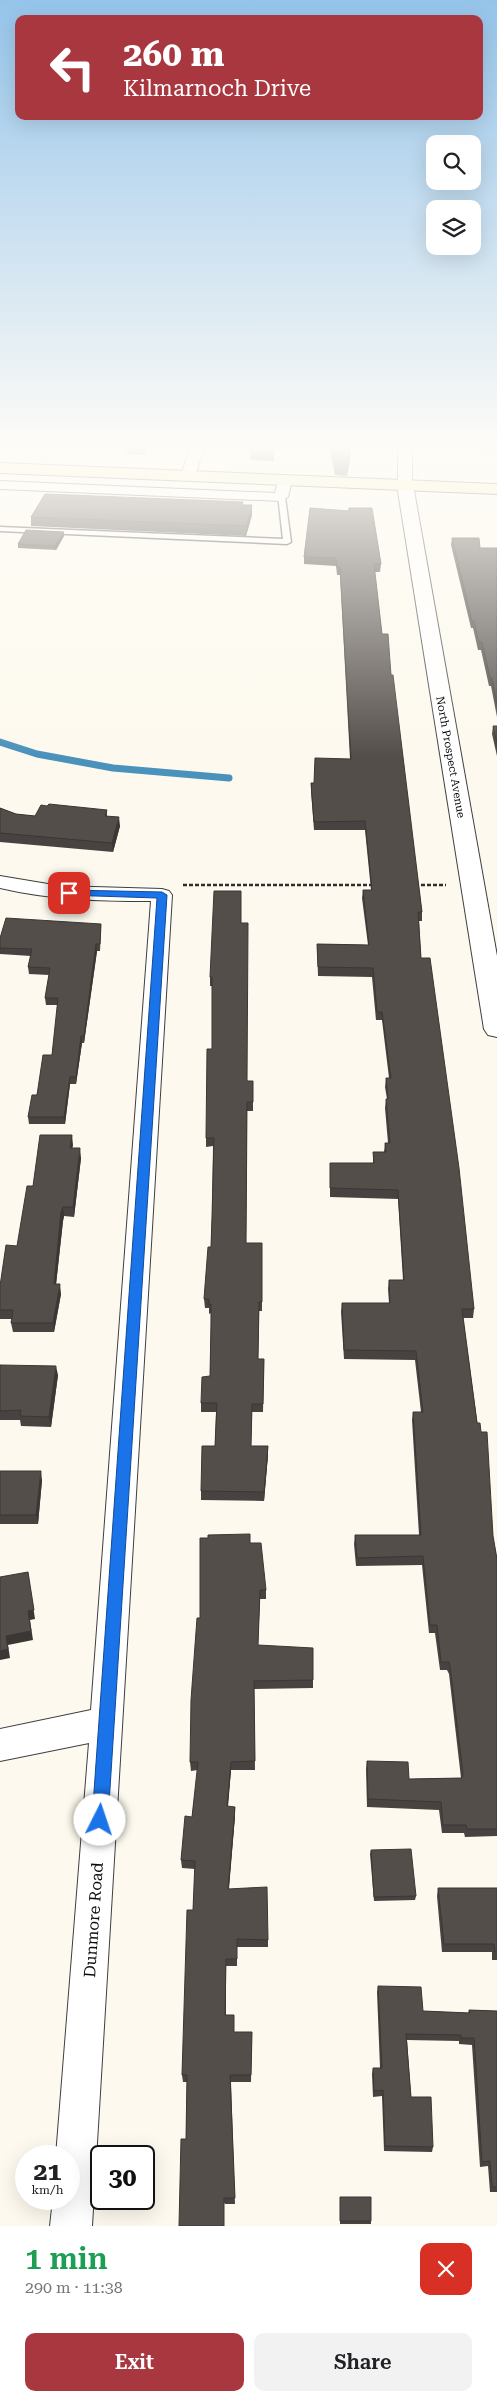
<!DOCTYPE html>
<html lang="en">
<head>
<meta charset="utf-8">
<style>
  body { margin:0; font-family:"Roboto Serif",serif; background:#f2f2f2; color:#202124; height:100vh; display:flex; flex-direction:column; font-size:19px; white-space:nowrap }
  * { box-sizing:border-box; margin:0 }
  p { font-size:16px; color:#757577 }
  .icon { flex:none; width:28px; height:28px; fill:none; stroke:currentColor; stroke-width:2; stroke-linecap:round; stroke-linejoin:round }
  .map { position:relative; height:2226px; overflow:hidden }
  .drawer { display:flex; flex-direction:column; background:#fff; flex:1 }
  .drawer>* { flex:none }
  .hud { position:absolute; left:15px; top:15px; width:468px; height:105px; border-radius:10px; box-shadow:0 5px 20px #0002; background:#a93740; color:#fff; overflow:hidden }
  .controls { position:absolute; left:426px; top:135px; display:grid; gap:10px }
  .controls a { display:grid; place-items:center; width:55px; height:55px; border-radius:10px; background:#fff; box-shadow:0 5px 20px #0002; font-size:25px }
  .speed { position:absolute; left:15px; top:2145px; display:flex; gap:10px; font-size:25px; font-weight:700; text-align:center }
  .speed>* { display:grid; place-content:center; width:65px; height:65px; border-radius:50%; background:#fff; box-shadow:0 5px 20px #0002; line-height:1 }
  .speed small { font-size:12px; font-weight:400 }
  .speed .limit { border:2px solid #111; border-radius:8px; background:#fff; color:#111 }
  .pin { position:absolute; display:grid; place-items:center; width:42px; height:42px; color:#fff; margin:-21px; border-radius:10px; box-shadow:0 2px 8px #0006 }
  .me { position:absolute; width:55px; margin:-28px; rotate:4deg; stroke-linejoin:round; filter:drop-shadow(0 0 4px #0008) }
  .turn { display:flex; align-items:center; gap:18px; height:105px; padding:0 25px; font-size:22px }
  .turn .icon { width:65px; height:65px; stroke-width:2.5 }
  .turn b { display:block; font-size:35px; line-height:42px }
  .round { display:grid; place-items:center; flex:none; width:52px; height:52px; border-radius:10px; background:#f2f2f2 }
  .headline { display:flex; align-items:center; justify-content:space-between; height:85px; padding:0 25px }
  h1 { font-size:30px; font-weight:600; line-height:38px; color:#1e9e55 }
  .cta { display:flex; gap:10px; margin-top:auto; padding:10px 25px }
  .cta a { flex:1; height:58px; border-radius:10px; background:#a93740; color:#fff; font-size:20px; font-weight:600; line-height:58px; text-align:center }
  .cta a+a { background:#f2f2f2; color:#202124 }
  .map>svg:first-child { display:block }
  .lines { fill:none; stroke-linecap:round; stroke-linejoin:round }
  .stream { stroke:#4a91bb; stroke-width:7 }
  .service-casing { stroke:#3f3f3f; stroke-width:3 }
  .minor-casing { stroke:#3f3f3f; stroke-width:2 }
  .tertiary-casing { stroke:#3f3f3f; stroke-width:2 }
  .secondary-casing { stroke:#2e2e2e; stroke-width:2 }
  .path { stroke:#2e2e2e; stroke-width:2.5; stroke-dasharray:4 2; stroke-linecap:butt }
  .service { fill:#fff; fill-rule:evenodd }
  .minor { fill:#fff; fill-rule:evenodd }
  .tertiary { fill:#fff; fill-rule:evenodd }
  .secondary { fill:#f4ebb2; fill-rule:evenodd }
  .wall { fill:#484340 }
  .shaded-wall { fill:#3b3734 }
  .building { fill:#544e4a; stroke:#3b3734 }
  .route { fill:#1a73e8; stroke:#114b97 }
  .labels { text-anchor:middle; stroke-width:5; stroke-linejoin:round; paint-order:stroke }
  .far-street-label { font-size:11px; fill:#0c0c0c; stroke:#fff }
  .near-street-label { font-size:16px; fill:#0c0c0c; stroke:#fff }
</style>
</head>
<body>
<div class="map">
<svg width="497" height="2226" viewBox="0 0 497 2226">
  <rect width="100%" height="100%" fill="#fdf9ee"/>
  <g class="lines">
    <!-- stream -->
    <path class="stream" d="M0 742 37 754 113 768 229 778"/>
    <defs>
      <path id="service" d="M469 445H497V448L472 447Z
        M278 495 285 497 291 542 287 544 0 531V527L283 539Z"/>
      <path id="minor" d="M191 445H205L195 476 188 480 181 476Z
        M398 445H412V485L405 489 398 485Z
        M285 476 292 480 288 497 281 501 0 489V481L275 493 278 480Z
        M0 876 60 886 162 889 169 891 172 895 92 2226H50L53 2199H69V2156H56L89 1743 0 1761V1729L91 1710 151 901C100 901 50 900 0 888Z"/>
      <path id="tertiary" d="M405 480 411 482 413 485 497 956V1037L488 1035 484 1029 397 485 399 482Z"/>
      <path id="secondary" d="M0 463 497 484V494L0 473Z"/>
    </defs>
    <!-- service casing -->
    <use href="#service" class="service-casing"/>
    <!-- minor casing -->
    <use href="#minor" class="minor-casing"/>
    <!-- tertiary casing -->
    <use href="#tertiary" class="tertiary-casing"/>
    <!-- secondary casing -->
    <use href="#secondary" class="secondary-casing"/>
    <!-- path -->
    <path class="path" d="M183 885H374
      M415 885H446"/>
    <!-- service -->
    <use href="#service" class="service"/>
    <!-- minor -->
    <use href="#minor" class="minor"/>
    <!-- tertiary -->
    <use href="#tertiary" class="tertiary"/>
    <!-- secondary -->
    <use href="#secondary" class="secondary"/>
  </g>
  <!-- wall -->
  <path class="wall" d="M127 445H149L145 455 127 454Z
    M247 445H273L274 453V461L251 460Z
    M329 445H352L347 476 335 475Z
    M243 502V505L252 515 246 536 31 526V517Z
    M349 508 381 564 380 572H374L382 634 391 675 422 912V921H419L421 958 474 1309 473 1318H463L493 1536 497 1559V1836L465 1837 464 1833H442L439 1810 367 1807 366 1769 367 1761 409 1779 461 1778 449 1674 447 1670H440L435 1633H429L422 1565 356 1566 354 1544 355 1535H419L412 1420 413 1412H421L415 1360 344 1359 341 1312 342 1303H389L388 1289 389 1280H403L398 1199 330 1197V1163H373V1152H384L385 1143H388L385 1108 386 1099H387L385 1087 386 1078H389L382 1020H376L372 977 318 976 317 944 368 945 362 898 363 890H371L365 830H314L311 791V783H314L350 759 340 575H337L336 566 304 564V557L348 511Z
    M64 536 56 550 18 548V544Z
    M452 538 480 548H497V717L491 686H489L481 650H478L473 628H471L451 545Z
    M493 726H497V756L492 734Z
    M0 808 16 814 35 816 107 810V816L120 826 113 852 0 842Z
    M241 923 247 1081H253V1111H247L246 1243H262V1311H259L258 1359H264L263 1412H252L251 1446H268V1455L264 1501 201 1500V1491L215 1446 216 1412H201V1403L210 1376 211 1313 209 1314V1308H205L204 1299 211 1247 212 1217 213 1146 206 1147V1138L212 1049V986H210V977Z
    M101 924V930L100 951H97L84 1043H82L76 1084H70L65 1124H29L28 1117 52 1055 58 1005H46L45 998 49 975 29 974 28 967 31 956 0 954V938Z
    M72 1135V1148L81 1158 74 1217 64 1216 63 1221 56 1284 61 1294 54 1332H13L11 1323 12 1319H0V1286L17 1246 33 1186Z
    M0 1365 58 1375 51 1427 21 1426 20 1420H0Z
    M0 1471 42 1480 38 1524H0Z
    M250 1543 266 1590V1599H260L258 1645 313 1680V1688L254 1689 255 1770H231L228 1807H235V1816L229 1889 268 1940V1947H237V1966H226V2015L234 2032H252L251 2082H231L235 2204H225L186 2139 187 2082H183L182 2075 193 1910 195 1869 182 1868 181 1860 192 1817 198 1770 191 1771 190 1762 200 1618Z
    M371 1850 416 1896 415 1900 374 1901 370 1854Z
    M438 1888H497V1960H492V1952H442L437 1896Z
    M378 1986 423 2011 468 2013 469 2010 497 2011V2192H490L488 2166 480 2167 472 2045 459 2044V2041L407 2040 411 2097 433 2147 432 2152 384 2151 382 2096 373 2097 372 2074 373 2068H380L377 1992Z
    M340 2197 371 2221V2224H340Z"/>
  <!-- shaded-wall -->
  <path class="shaded-wall" d="M145 445H149L145 455 144 447Z
    M351 445H352L347 476V468Z
    M252 505V515L246 536V526Z
    M64 532V536L56 550 55 546Z
    M119 817 120 826 113 852 112 843Z
    M96 944 97 951 84 1043V1036Z
    M81 1036 82 1043 76 1084V1077Z
    M70 1077V1084L65 1124 64 1117Z
    M72 1135 73 1145 71 1158 70 1148Z
    M80 1148 81 1158 74 1217 73 1207Z
    M63 1207 64 1216 63 1221 55 1294 54 1284 61 1212Z
    M60 1284 61 1294 54 1332 53 1323Z
    M56 1366 58 1375 51 1427 49 1417Z
    M268 1446V1455L264 1501V1492Z
    M41 1471 42 1480 38 1524 36 1515Z
    M28 1572 35 1619 30 1620 33 1640 8 1645 10 1658 0 1660V1651L6 1636 28 1611Z
    M231 1762V1770L227 1815V1806Z
    M235 1807V1816L228 1897V1889Z"/>
  <!-- building -->
  <path class="building" d="M127 445H145L144 447H127Z
    M249 445H273L274 453 251 452Z
    M331 445H351L347 468H336Z
    M45 494 243 502 242 505H252L246 526 31 517Z
    M310 508 349 511V508H372L381 564H374L382 634H388L391 675H393L422 912H418L421 958H430L459 1168 474 1309H462L477 1423H480L481 1432H487L493 1536 497 1559V1829H467L466 1825H443L441 1802 368 1799 367 1761 408 1762 409 1779 462 1778 463 1774 450 1666 449 1662H441L437 1625H430L423 1556 357 1558 355 1535H421L413 1412H423L416 1351 344 1350 342 1303H390L389 1280H404L398 1190 330 1188V1163H374L373 1152H386L385 1143H390L386 1099H388L386 1078H391L382 1012H377L373 968 318 967 317 944 369 945 363 890H372L365 821 314 822 311 783H314L315 758 351 759 340 567H337L336 558 304 557Z
    M26 530 64 532 55 546 18 544Z
    M452 538H479L480 548H497V704L492 678H490L482 642H479L474 621H472Z
    M493 726H497V743Z
    M49 804 107 810 105 816 119 817 112 843 0 833V808L16 814 35 816 41 805 47 806Z
    M214 891H241V923H248L247 1081H253V1102H247L246 1243H262V1302H259L258 1359H264L263 1404H252L251 1446H268L264 1492 201 1491 202 1446H215L217 1403H201L202 1377 210 1376 211 1326V1304L209 1305V1299H204L208 1247H211L212 1217 214 1138H206L207 1049H212V977H210Z
    M6 918 101 924 100 944H96L84 1036H81L76 1077H70L64 1117H28L32 1095H37L43 1055H52L58 998H45L50 968 28 967 32 949 0 948V938Z
    M40 1135H72L70 1148H80L73 1207H63L61 1212 54 1284H60L53 1323H11L13 1310H0V1286L6 1245 17 1246 27 1186H33Z
    M0 1365 56 1366 49 1417 20 1416 21 1410 0 1411Z
    M0 1471H41L36 1515H0Z
    M250 1534V1543H261L266 1590H260L258 1645 313 1648V1680L254 1681 255 1761 231 1762 227 1806 235 1807 228 1889 267 1887 268 1940 237 1939V1959H226L225 2015H234V2032H252L251 2075H230L235 2198H224V2226H179L181 2139H186L187 2075H182L187 1910H193L195 1861 181 1860 185 1816 192 1817 198 1762H190L191 1700 197 1618H200V1538H208V1535Z
    M28 1572 34 1610 28 1611 31 1631 6 1636 8 1649 0 1651V1577Z
    M411 1849 416 1896 374 1897 371 1850Z
    M438 1888H497V1952H495L494 1944H444Z
    M378 1986 421 1987 423 2011 470 2013 469 2010 497 2011V2187H492L490 2161 482 2162 474 2038H461V2035L406 2034 411 2097H431L433 2147 385 2146 383 2090 374 2091 373 2068H382Z
    M340 2197H371V2221H340Z"/>
  <!-- sky -->
  <linearGradient id="sky" x2="0" y2="1"><stop stop-color="#95c4ea"/><stop offset="0.59" stop-color="#fefcf7"/><stop offset="1" stop-color="#fefcf7" stop-opacity="0"/></linearGradient>
  <rect width="497" height="757" fill="url(#sky)"/>
  <!-- route -->
  <path class="route" d="M69 890 162 892 167 895 108 1820 106 1826 100 1828 94 1826 92 1820 157 898 65 895V891Z"/>
  <g class="labels">
    <!-- far-street labels -->
    <g class="far-street-label">
      <text transform="translate(451 757) rotate(80)" y="4">North Prospect Avenue</text>
    </g>
    <!-- near-street labels -->
    <g class="near-street-label">
      <text transform="translate(93 1920) rotate(-86)" y="6">Dunmore Road</text>
    </g>
  </g>
</svg>
<div class="controls">
<a><svg class="icon" aria-label="search" viewBox="0 0 24 24"><circle cx="10" cy="10" r="6"/><path d="M15 15l6 6"/></svg></a>
<a><svg class="icon" aria-label="layers" viewBox="0 0 24 24"><path d="M12 4l9 5-9 5-9-5zM3 14l9 5 9-5"/></svg></a>
</div>
<div class="speed"><div>21<small>km/h</small></div><div class="limit">30</div></div>
<div class="pin" style="left:69px;top:893px;background:#d93025"><svg class="icon" aria-label="arrive" viewBox="0 0 24 24"><path d="M6 21V4h12l-3 4 3 4H6"/></svg></div>
<svg class="me" style="left:100px;top:1820px" viewBox="-20 -20 40 40"><circle r="19" fill="#fff"/><path d="M0-13L10 11 0 6-10 11z" fill="#1a73e8"/></svg>
<div class="hud">
<div class="turn"><svg class="icon" aria-label="left" viewBox="0 0 24 24"><path d="M17 20v-9H6M10 6l-5 5 5 5"/></svg><div><b>260 m</b>Kilmarnoch Drive</div></div>
</div>
</div>
<section class="drawer">
<div class="headline"><div><h1>1 min</h1><p>290 m · 11:38</p></div><a class="round" style="background:#d93025;color:#fff"><svg class="icon" aria-label="close" viewBox="0 0 24 24"><path d="M6 6l12 12M18 6L6 18"/></svg></a></div>
<div class="cta"><a>Exit</a><a>Share</a></div>
</section>
</body>
</html>
